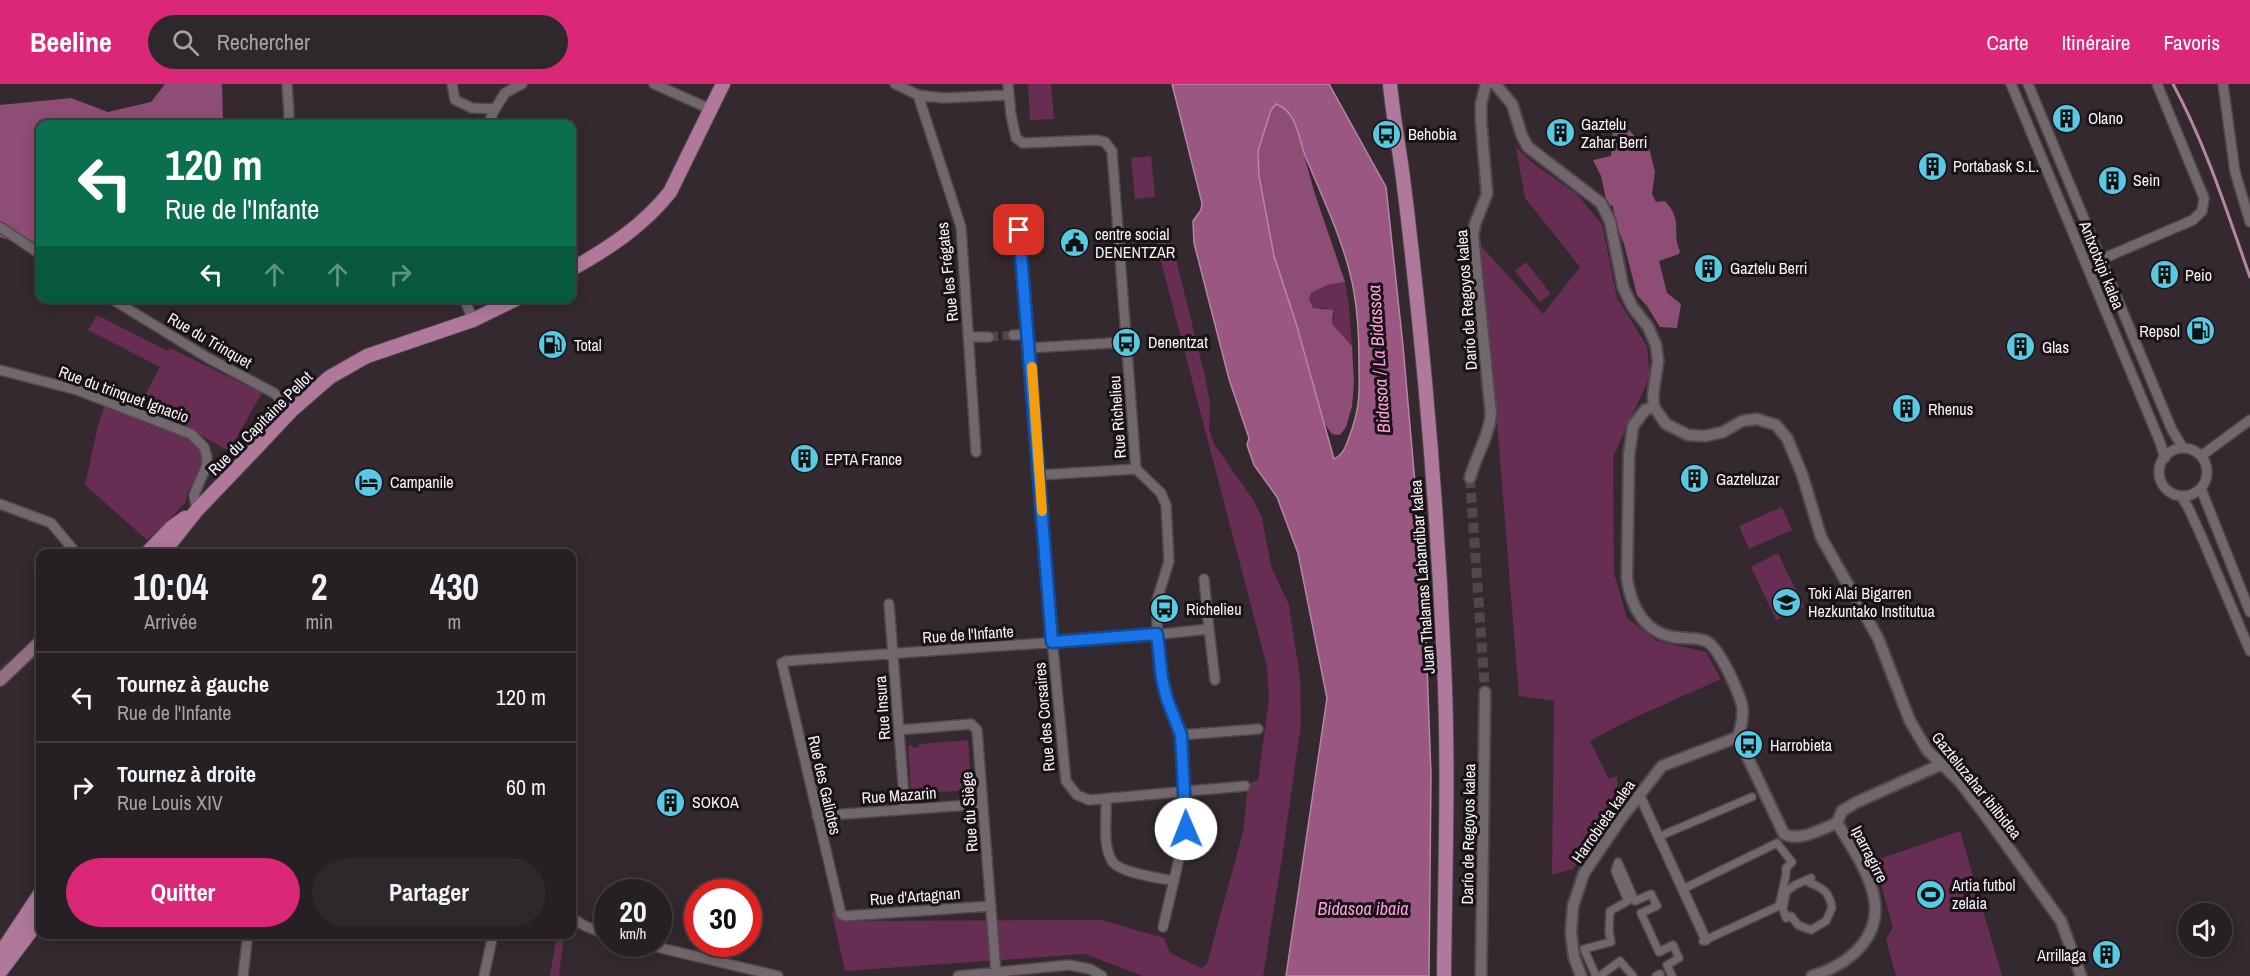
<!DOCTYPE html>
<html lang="fr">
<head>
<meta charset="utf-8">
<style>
  body { margin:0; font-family:"Archivo Narrow",sans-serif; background:#2e272b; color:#f1f3f6; height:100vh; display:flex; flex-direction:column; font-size:22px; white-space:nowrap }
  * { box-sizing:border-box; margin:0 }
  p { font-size:20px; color:#a4a2a6 }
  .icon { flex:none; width:33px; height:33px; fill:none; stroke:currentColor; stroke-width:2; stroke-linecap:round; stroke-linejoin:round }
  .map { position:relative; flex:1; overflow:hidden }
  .side { position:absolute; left:36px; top:465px; width:540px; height:390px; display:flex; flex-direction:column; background:#261f23; border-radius:12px; box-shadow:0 3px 15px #0003,0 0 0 2px #423d41 }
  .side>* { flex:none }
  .banner { position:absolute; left:36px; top:36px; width:540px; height:183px; border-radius:12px; box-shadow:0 3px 15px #0003,0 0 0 2px #423d41; background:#0b6e4f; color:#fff; overflow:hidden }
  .buttons { position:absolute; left:2178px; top:819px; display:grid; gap:12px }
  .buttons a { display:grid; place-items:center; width:54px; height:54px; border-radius:50%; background:#261f23; box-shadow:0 3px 15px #0003,0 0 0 2px #423d41; font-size:30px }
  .speed { position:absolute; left:594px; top:795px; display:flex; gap:12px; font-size:30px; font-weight:700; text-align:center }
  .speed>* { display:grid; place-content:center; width:78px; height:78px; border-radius:50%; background:#261f23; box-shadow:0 3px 15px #0003,0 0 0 2px #423d41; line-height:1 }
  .speed small { font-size:15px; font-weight:400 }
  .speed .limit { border:9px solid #d22; background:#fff; color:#111 }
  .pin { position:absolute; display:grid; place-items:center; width:51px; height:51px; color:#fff; margin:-26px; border-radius:12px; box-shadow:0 3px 9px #0006 }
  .me { position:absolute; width:66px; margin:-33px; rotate:359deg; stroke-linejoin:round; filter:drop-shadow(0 0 4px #0008) }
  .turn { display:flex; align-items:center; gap:21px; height:126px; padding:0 30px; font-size:27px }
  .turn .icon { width:78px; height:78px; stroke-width:2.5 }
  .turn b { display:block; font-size:42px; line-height:51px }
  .lanes { display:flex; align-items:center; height:57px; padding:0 30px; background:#0003; justify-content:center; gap:30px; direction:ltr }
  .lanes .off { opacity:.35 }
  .eta { display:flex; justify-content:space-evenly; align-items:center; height:102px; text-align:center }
  .eta b { font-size:36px; font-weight:700; line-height:42px }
  .button { display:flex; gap:12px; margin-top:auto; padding:12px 30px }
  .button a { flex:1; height:69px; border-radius:36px; background:#db2777; color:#fff; font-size:24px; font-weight:700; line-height:69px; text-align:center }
  .button a+a { background:#2e272b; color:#f1f3f6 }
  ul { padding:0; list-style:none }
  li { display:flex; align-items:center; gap:18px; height:90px; padding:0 30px; border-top:2px solid #423d41 }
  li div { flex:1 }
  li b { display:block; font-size:22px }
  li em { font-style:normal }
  header { display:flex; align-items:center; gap:36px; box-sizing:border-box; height:84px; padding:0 30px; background:#db2777; color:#fff }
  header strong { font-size:28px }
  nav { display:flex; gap:33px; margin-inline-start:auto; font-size:21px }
  .search { width:420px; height:54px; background:#2e272b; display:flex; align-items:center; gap:15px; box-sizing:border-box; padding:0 21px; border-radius:33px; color:#a4a2a6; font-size:22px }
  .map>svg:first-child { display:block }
  .green { fill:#672d53 }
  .forest { fill:#8e4d75 }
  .water { fill:#9a5781; stroke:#b686a4; stroke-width:1.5; fill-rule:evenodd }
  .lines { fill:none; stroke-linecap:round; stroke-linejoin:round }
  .stream { stroke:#b686a4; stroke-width:3 }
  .minor-tunnel { stroke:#51474d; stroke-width:9; stroke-dasharray:9 4.5; stroke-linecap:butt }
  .tertiary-tunnel { stroke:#51474d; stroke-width:10; stroke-dasharray:10 5; stroke-linecap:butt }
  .pedestrian-casing { stroke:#50484c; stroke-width:10 }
  .minor-casing { stroke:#50484c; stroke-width:12 }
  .tertiary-casing { stroke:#50484c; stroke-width:14 }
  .secondary-casing { stroke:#50484c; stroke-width:15 }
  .primary-casing { stroke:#50484c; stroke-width:16 }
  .pedestrian { stroke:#73676e; stroke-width:7 }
  .minor { stroke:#73676e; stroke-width:9 }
  .tertiary { stroke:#73676e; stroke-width:10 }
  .secondary { stroke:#927084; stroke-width:12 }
  .primary { stroke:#b0789b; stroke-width:14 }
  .route-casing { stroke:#114b97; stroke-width:15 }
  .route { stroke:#1a73e8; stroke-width:10 }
  .slow { stroke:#f59e0b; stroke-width:10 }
  .labels { text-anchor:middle; stroke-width:6; stroke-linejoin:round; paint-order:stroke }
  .poi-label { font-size:16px; fill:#f9f2f5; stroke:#181316; text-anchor:start }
  .street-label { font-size:16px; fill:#f9f2f5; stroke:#181316 }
  .water-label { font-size:18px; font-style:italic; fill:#fd9fd9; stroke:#181316 }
</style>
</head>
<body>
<header>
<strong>Beeline</strong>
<div class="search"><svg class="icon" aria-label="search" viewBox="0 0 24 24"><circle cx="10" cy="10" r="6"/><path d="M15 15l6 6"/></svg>Rechercher</div>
<nav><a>Carte</a><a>Itinéraire</a><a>Favoris</a></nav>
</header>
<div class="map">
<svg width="2250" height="892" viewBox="0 0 2250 892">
  <rect width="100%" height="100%" fill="#33292f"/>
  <!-- green -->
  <path class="green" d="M1028 0H1051L1054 35 1030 36Z
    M1516 63 1534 80 1577 110 1602 140 1617 214 1647 262 1650 292 1613 373 1614 489 1627 534 1657 557 1706 568 1721 595 1629 636 1590 657 1609 695 1617 692 1618 719 1573 785 1552 791 1554 617 1519 612 1497 338 1480 166 1481 162 1543 230 1580 183 1525 114Z
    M1151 72 1155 113 1135 115 1131 74Z
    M1152 143H1168L1205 292 1210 319 1209 345 1214 360 1254 417 1262 434 1271 482 1289 521 1300 594 1301 640 1282 774 1263 892H1143L1085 870 845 887 831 825 841 837 1101 836 1164 854 1170 869 1201 884 1207 880 1243 748 1248 700 1258 696 1269 615 1267 583Z
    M1526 178 1551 210 1540 218 1515 187Z
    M1345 198 1349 223 1352 262 1332 240 1334 231 1325 224H1313L1309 215 1311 209 1327 201Z
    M97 231 168 267 170 264 262 309 229 367 184 342 138 324 160 283 88 246Z
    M105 321 189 355 200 365 203 374 201 384 187 410 186 418 165 440 147 456 85 401 98 341Z
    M1782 423 1792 446 1749 465 1739 442Z
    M1778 469 1804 523 1776 536 1751 483Z
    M968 656 972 706 911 710 908 661H912V664L919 663V660Z
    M1960 747 2002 892H1896L1886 856 1893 843 1874 777Z
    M549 851H564L559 892H550L556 857 549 856Z"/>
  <!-- forest -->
  <path class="forest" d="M165 0H222L223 35 218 40H40V164L31 163 0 153V21L71 14 108 28 151 18Z
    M1276 20 1284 23 1295 38 1314 107 1345 198 1327 201 1311 209 1309 215 1313 224 1333 226 1332 240 1352 262 1354 299 1352 322 1346 343 1340 351 1332 350 1324 339 1296 239 1274 172 1259 92 1258 67 1271 26Z
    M1611 39H1623L1637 55 1649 63 1655 88 1652 110 1656 118 1665 117C1684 138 1671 147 1680 167L1679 170 1659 177 1667 209 1681 220 1677 244 1660 243 1647 222 1637 211 1624 160 1615 138 1613 122 1607 120 1601 92 1593 76 1611 72 1613 55Z"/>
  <!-- water -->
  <path class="water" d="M1172 0H1329L1386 103 1403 262 1419 445 1426 555 1431 691 1429 892H1286L1327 614 1298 469 1277 413 1254 381 1247 361 1249 354 1229 295 1194 159 1193 137 1201 126 1202 119ZM1276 20C1298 28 1298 55 1306 74 1324 117 1346 162 1354 208 1358 231 1359 254 1359 277 1359 304 1361 318 1352 345 1347 357 1346 369 1334 375L1296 239 1274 172 1259 92 1258 67 1271 26Z"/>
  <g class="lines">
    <!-- stream -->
    <path class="stream" d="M2173 0C2206 61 2227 128 2250 193"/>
    <!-- minor-tunnel -->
    <path class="minor-tunnel" d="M989 253 1013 251"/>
    <!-- tertiary-tunnel -->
    <path class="tertiary-tunnel" d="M1470 394 1485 608"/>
    <defs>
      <path id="pedestrian" d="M1665 750 1752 713
        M1811 794 1810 799C1824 804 1830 810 1832 824L1826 837 1811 846 1798 841 1791 832 1786 834 1783 825 1786 808 1795 801Z
        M1683 805 1777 759 1792 778 1786 784V791L1779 822 1703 857
        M1596 892 1584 865 1611 858 1609 847 1610 827 1628 817 1615 787 1618 778 1635 817 1651 810 1657 822 1641 829 1659 868 1673 861 1679 874 1667 881 1672 892
        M1600 892 1620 877 1633 892
        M1656 892 1660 890V892"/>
      <path id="minor" d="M287 0 289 30 288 40
        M452 0 455 16 472 24 495 25 505 9 522 0
        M654 0 710 25
        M895 0 918 11 943 14 1009 11
        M1008 0 1011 31 1016 54 1023 59 1097 56 1105 58 1112 67 1136 385 1161 409 1166 421 1169 477 1157 516V550L1162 595 1167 615 1181 651 1185 706 1186 745 1163 843
        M2011 0 2160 358 2165 374
        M2028 0 2172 346 2183 364
        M2223 0 2235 88 2250 138
        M918 11 961 143 976 368
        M488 40 495 25
        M1018 127 1030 264 1047 503 1066 697 1077 711 1089 716 1245 702
        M0 143 40 170
        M2102 175 2193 136 2202 127 2204 114 2157 0
        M110 214 208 274 274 309 292 326
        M464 214 473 236
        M1013 251 1029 250
        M968 253H989
        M1030 264 1127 258
        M0 286 77 306 191 350 204 363 207 373 206 383 194 411 197 426
        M2159 388a24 24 0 1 1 48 0a24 24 0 1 1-48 0Z
        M2201 372 2250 336
        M1040 391 1136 385
        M2201 405 2250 528
        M2181 412 2188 423 2203 456 2250 567
        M0 420 51 439 77 470
        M1204 495 1209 545
        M889 520 905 725
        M899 646 971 640 977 646 996 889
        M1181 651 1258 645
        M1639 710 1706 856
        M1106 715C1107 733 1102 761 1112 777 1119 789 1160 794 1174 797
        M817 732 983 720
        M991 822 845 832 841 830 782 579 786 577 1143 552 1209 545 1215 596
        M572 834 585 842 608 851
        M644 860 778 892
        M243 892 248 850
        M484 892 493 850
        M958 892 1069 881 1090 885 1102 892"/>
      <path id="tertiary" d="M1495 0 1512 20 1522 52 1528 63 1601 119 1610 137 1623 203 1632 222 1648 243 1656 261 1658 277 1653 311 1654 323 1666 340 1688 351 1705 352 1723 348 1742 337 1757 335 1776 341 1787 354 1802 390 1821 453 1878 554 1910 637 1927 666 1959 697 1983 728 2061 837 2081 892
        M1654 323 1645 326 1633 342 1629 371 1627 495C1631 522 1644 548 1673 553 1683 555 1696 553 1706 557 1719 563 1738 606 1742 621 1744 631 1741 643 1738 653L1784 750C1800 758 1821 745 1837 739
        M1470 394C1476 371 1489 353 1491 330L1473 152 1475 140 1487 110 1481 36V20L1486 0
        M1837 739 1842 727 1855 719 1942 680
        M1481 892 1485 608
        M1581 892 1574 873 1571 849 1573 822 1584 789 1620 736 1662 682 1738 653
        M1812 892C1848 881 1882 854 1874 813 1869 788 1850 760 1837 739"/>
      <path id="secondary" d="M0 596 40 558"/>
      <path id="primary" d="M1390 0C1393 32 1399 63 1403 94 1423 254 1437 418 1444 579 1449 683 1445 788 1444 892
        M572 185C609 164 643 142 670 108L723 0
        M146 470 171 444 185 434
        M162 470 197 426 241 380 292 326 330 293 367 272 473 236 518 214
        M0 870 40 810
        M0 888 40 835"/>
    </defs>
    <!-- pedestrian casing -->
    <use href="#pedestrian" class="pedestrian-casing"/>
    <!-- minor casing -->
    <use href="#minor" class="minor-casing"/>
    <!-- tertiary casing -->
    <use href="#tertiary" class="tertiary-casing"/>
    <!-- secondary casing -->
    <use href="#secondary" class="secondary-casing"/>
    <!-- primary casing -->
    <use href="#primary" class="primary-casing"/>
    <!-- pedestrian -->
    <use href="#pedestrian" class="pedestrian"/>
    <!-- minor -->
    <use href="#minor" class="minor"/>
    <!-- tertiary -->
    <use href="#tertiary" class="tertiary"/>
    <!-- secondary -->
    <use href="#secondary" class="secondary"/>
    <!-- primary -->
    <use href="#primary" class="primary"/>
  </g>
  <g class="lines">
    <defs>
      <path id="route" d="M1019 146 1052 558 1157 550 1162 595 1167 615 1181 651 1186 745"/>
    </defs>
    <!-- route casing -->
    <use href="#route" class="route-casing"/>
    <!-- route -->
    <use href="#route" class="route"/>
    <!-- slow -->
    <path class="slow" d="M1032 283 1042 427"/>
  </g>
  <!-- icons -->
  <defs>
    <symbol id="building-disc" viewBox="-11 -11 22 22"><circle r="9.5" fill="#57c9e2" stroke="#181316"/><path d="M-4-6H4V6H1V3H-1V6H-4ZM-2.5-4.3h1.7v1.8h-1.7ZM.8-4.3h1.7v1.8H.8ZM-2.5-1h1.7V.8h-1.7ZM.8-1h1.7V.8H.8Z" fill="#111"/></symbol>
    <symbol id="bus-disc" viewBox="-11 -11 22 22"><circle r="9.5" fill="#57c9e2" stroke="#181316"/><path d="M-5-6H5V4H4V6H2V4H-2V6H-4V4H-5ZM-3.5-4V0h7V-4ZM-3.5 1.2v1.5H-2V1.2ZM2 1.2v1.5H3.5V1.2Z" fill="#111"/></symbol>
    <symbol id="civic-disc" viewBox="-11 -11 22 22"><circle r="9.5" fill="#57c9e2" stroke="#181316"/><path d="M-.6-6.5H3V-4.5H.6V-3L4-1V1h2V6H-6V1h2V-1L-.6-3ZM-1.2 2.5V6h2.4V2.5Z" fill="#111"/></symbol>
    <symbol id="fuel-disc" viewBox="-11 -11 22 22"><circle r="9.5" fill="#57c9e2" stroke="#181316"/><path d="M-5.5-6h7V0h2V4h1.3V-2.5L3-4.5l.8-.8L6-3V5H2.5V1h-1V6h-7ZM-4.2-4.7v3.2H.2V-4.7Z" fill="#111"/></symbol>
    <symbol id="hotel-disc" viewBox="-11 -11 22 22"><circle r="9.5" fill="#57c9e2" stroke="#181316"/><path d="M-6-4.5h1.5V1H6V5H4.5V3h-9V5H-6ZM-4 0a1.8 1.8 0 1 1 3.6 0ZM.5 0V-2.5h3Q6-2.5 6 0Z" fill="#111"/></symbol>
    <symbol id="school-disc" viewBox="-11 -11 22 22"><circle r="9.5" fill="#57c9e2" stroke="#181316"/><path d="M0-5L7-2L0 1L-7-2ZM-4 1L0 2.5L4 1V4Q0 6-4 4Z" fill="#111"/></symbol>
    <symbol id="stadium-disc" viewBox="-11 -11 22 22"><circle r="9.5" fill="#57c9e2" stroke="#181316"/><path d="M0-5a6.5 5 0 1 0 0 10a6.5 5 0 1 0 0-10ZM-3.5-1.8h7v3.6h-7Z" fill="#111"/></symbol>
  </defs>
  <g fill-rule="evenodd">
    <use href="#building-disc" x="2050" y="18" width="33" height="33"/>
    <use href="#building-disc" x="1544" y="32" width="33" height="33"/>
    <use href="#bus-disc" x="1370" y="34" width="33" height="33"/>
    <use href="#building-disc" x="1916" y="66" width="33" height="33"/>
    <use href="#building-disc" x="2096" y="80" width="33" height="33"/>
    <use href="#civic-disc" x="1058" y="142" width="33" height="33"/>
    <use href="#building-disc" x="1692" y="168" width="33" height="33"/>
    <use href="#building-disc" x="2148" y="174" width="33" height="33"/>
    <use href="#fuel-disc" x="2184" y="230" width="33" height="33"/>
    <use href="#bus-disc" x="1110" y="242" width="33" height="33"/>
    <use href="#fuel-disc" x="536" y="244" width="33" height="33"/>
    <use href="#building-disc" x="2004" y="246" width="33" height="33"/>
    <use href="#building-disc" x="1890" y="308" width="33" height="33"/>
    <use href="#building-disc" x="788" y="358" width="33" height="33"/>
    <use href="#building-disc" x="1678" y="378" width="33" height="33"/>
    <use href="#hotel-disc" x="352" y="382" width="33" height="33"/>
    <use href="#school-disc" x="1770" y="502" width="33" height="33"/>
    <use href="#bus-disc" x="1148" y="508" width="33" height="33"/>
    <use href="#bus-disc" x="1732" y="644" width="33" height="33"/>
    <use href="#building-disc" x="654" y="702" width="33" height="33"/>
    <use href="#stadium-disc" x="1914" y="794" width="33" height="33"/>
    <use href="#building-disc" x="2090" y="854" width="33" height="33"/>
  </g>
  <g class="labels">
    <!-- poi labels -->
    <g class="poi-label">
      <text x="2088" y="40">Olano</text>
      <text x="1581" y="46">Gaztelu<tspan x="1581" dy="18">Zahar Berri</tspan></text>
      <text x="1408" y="56">Behobia</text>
      <text x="1953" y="88">Portabask S.L.</text>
      <text x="2133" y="102">Sein</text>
      <text x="1095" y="156">centre social<tspan x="1095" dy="18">DENENTZAR</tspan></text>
      <text x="1730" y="190">Gaztelu Berri</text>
      <text x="2185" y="197">Peio</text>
      <text x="2180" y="253" text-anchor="end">Repsol</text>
      <text x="1148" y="264">Denentzat</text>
      <text x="574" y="267">Total</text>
      <text x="2042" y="269">Glas</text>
      <text x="1928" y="331">Rhenus</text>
      <text x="825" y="381">EPTA France</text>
      <text x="1716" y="401">Gazteluzar</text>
      <text x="390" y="404">Campanile</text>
      <text x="1808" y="515">Toki Alai Bigarren<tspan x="1808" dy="18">Hezkuntako Institutua</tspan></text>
      <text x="1186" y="531">Richelieu</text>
      <text x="1770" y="667">Harrobieta</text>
      <text x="692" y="724">SOKOA</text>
      <text x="1952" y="807">Artia futbol<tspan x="1952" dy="18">zelaia</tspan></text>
      <text x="2086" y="877" text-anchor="end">Arrillaga</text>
    </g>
    <!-- street labels -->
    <g class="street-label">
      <text transform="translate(2102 181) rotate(68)" y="6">Antxotxipi kalea</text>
      <text transform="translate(947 188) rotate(-96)" y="6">Rue les Frégates</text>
      <text transform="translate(1466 216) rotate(-94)" y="6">Darío de Regoyos kalea</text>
      <text transform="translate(210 256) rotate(30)" y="6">Rue du Trinquet</text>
      <text transform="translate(124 310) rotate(20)" y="6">Rue du trinquet Ignacio</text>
      <text transform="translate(1117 333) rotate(-94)" y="6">Rue Richelieu</text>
      <text transform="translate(260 339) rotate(-45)" y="6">Rue du Capitaine Pellot</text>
      <text transform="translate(1422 493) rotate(-94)" y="6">Juan Thalamas Labandibar kalea</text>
      <text transform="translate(968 550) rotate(-4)" y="6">Rue de l'Infante</text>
      <text transform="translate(882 624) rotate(-94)" y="6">Rue Insura</text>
      <text transform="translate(1044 633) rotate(-95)" y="6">Rue des Corsaires</text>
      <text transform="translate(825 701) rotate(77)" y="6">Rue des Galiotes</text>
      <text transform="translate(1977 701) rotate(51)" y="6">Gazteluzahar ibilbidea</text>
      <text transform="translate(899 711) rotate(-4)" y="6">Rue Mazarin</text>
      <text transform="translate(969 728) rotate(-94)" y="6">Rue du Siège</text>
      <text transform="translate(1603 737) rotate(-55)" y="6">Harrobieta kalea</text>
      <text transform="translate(1468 750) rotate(-89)" y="6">Darío de Regoyos kalea</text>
      <text transform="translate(1870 770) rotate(63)" y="6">Iparragirre</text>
      <text transform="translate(915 812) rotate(-4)" y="6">Rue d'Artagnan</text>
    </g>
    <!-- water labels -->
    <g class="water-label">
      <text transform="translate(1379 275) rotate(-94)" y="6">Bidasoa / La Bidassoa</text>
      <text x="1363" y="831">Bidasoa ibaia</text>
    </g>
  </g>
</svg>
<div class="buttons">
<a><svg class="icon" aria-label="sound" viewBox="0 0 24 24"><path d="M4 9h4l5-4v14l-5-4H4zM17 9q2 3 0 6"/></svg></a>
</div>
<div class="speed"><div>20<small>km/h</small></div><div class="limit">30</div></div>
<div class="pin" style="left:1019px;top:146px;background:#d93025"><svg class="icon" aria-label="arrive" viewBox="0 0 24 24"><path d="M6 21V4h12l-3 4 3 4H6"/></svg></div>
<svg class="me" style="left:1186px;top:745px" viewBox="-20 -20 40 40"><circle r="19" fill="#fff"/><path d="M0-13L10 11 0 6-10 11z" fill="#1a73e8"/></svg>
<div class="banner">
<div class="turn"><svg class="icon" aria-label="left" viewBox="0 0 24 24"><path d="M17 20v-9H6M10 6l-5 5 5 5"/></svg><div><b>120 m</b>Rue de l'Infante</div></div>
<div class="lanes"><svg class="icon" aria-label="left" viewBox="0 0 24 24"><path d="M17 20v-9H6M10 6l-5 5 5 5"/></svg><svg class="icon off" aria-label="ahead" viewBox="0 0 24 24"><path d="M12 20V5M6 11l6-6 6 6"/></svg><svg class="icon off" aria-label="ahead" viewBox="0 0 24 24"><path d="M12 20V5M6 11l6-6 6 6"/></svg><svg class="icon off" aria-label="right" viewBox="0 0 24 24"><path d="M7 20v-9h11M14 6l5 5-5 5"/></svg></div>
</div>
<section class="side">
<div class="eta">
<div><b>10:04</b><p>Arrivée</p></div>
<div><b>2</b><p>min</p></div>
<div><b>430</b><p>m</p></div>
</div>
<ul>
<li><svg class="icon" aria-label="left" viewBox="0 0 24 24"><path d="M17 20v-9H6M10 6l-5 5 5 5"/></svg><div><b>Tournez à gauche</b><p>Rue de l'Infante</p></div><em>120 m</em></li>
<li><svg class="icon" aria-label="right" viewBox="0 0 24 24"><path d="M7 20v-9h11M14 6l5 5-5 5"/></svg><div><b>Tournez à droite</b><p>Rue Louis XIV</p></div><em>60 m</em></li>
</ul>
<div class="button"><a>Quitter</a><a>Partager</a></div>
</section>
</div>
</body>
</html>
